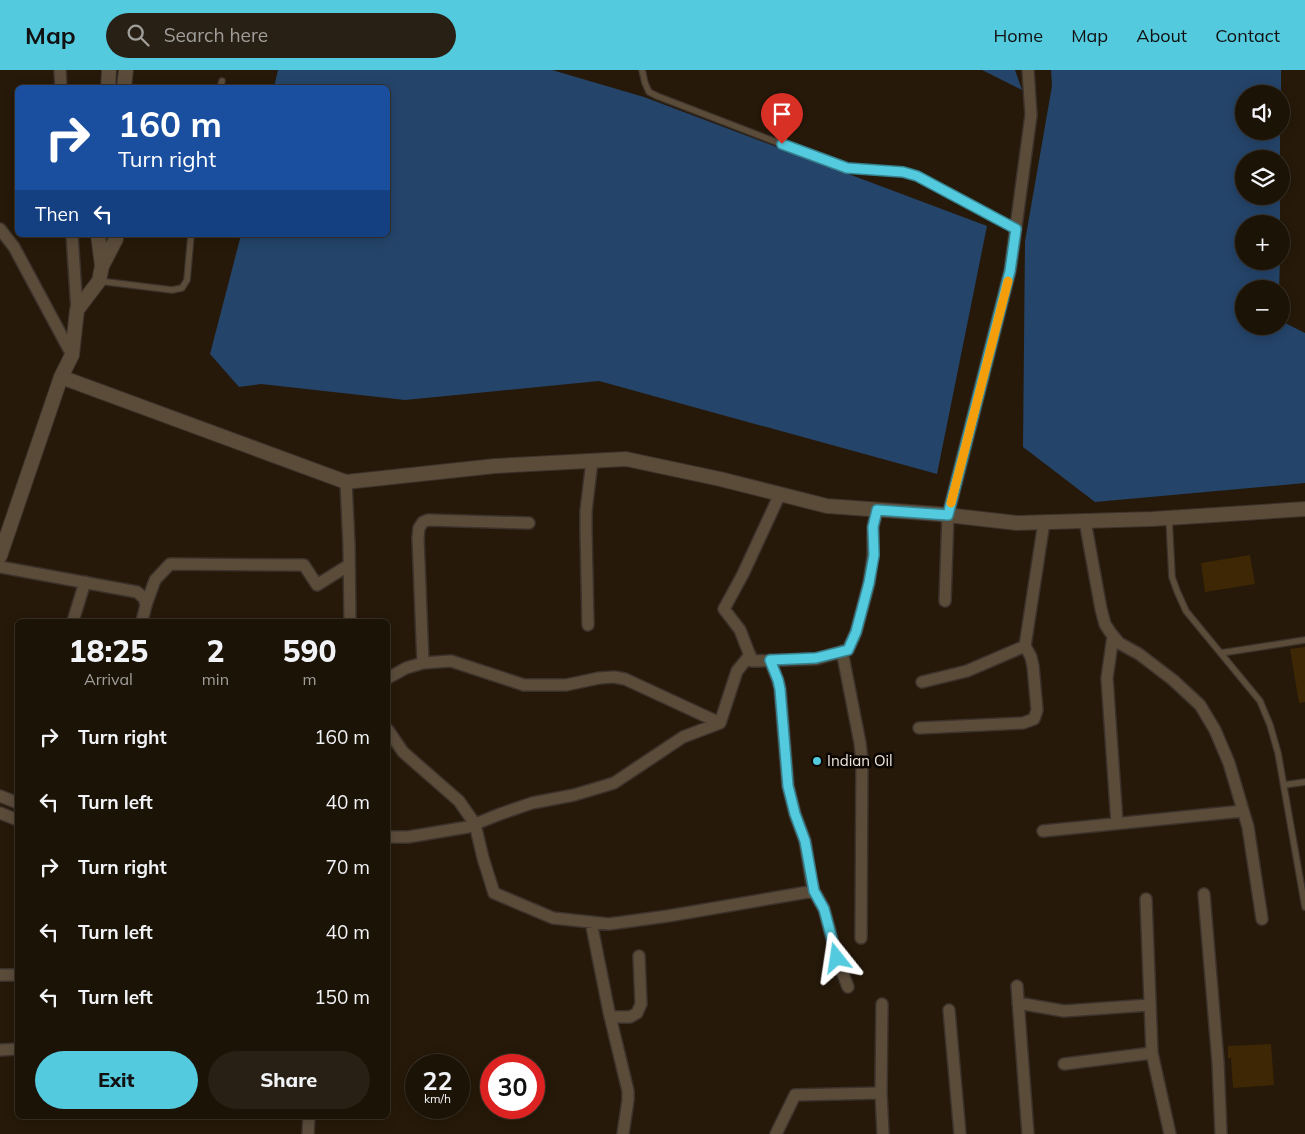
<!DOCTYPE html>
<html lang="en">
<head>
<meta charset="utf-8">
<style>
  body { margin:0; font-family:Mulish,sans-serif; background:#292015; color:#f1f3f6; height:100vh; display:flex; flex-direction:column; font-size:19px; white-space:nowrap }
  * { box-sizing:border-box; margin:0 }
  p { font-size:16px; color:#a09e9b }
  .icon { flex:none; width:28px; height:28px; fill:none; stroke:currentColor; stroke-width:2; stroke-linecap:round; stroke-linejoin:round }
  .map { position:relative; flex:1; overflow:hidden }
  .panel { position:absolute; left:15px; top:549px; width:375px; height:500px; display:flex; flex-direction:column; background:#1c1307; border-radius:8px; box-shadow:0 2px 12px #0003,0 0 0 1px #3a3228 }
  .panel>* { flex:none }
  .hud { position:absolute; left:15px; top:15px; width:375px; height:152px; border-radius:8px; box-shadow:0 2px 12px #0003,0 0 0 1px #3a3228; background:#1a4fa0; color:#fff; overflow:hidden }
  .fabs { position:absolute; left:1235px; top:15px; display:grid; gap:10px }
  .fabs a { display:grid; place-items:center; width:55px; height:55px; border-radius:50%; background:#1c1307; box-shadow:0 2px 12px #0003,0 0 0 1px #3a3228; font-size:25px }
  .speed { position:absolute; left:405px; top:984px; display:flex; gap:10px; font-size:25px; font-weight:700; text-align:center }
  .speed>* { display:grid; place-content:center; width:65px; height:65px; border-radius:50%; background:#1c1307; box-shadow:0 2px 12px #0003,0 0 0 1px #3a3228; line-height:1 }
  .speed small { font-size:12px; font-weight:400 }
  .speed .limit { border:8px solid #d22; background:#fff; color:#111 }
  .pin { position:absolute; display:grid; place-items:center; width:42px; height:42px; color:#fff; margin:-51px -21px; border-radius:50% 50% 50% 0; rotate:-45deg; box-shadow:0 0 5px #0007 }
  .pin .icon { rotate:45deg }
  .me { position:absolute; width:55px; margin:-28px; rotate:345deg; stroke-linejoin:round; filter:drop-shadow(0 0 4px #0008) }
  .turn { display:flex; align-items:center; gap:18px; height:105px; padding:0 20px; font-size:22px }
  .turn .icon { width:65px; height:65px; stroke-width:2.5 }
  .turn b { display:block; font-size:35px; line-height:42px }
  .then { display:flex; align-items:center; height:48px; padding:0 20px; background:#0003; gap:10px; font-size:19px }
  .eta { display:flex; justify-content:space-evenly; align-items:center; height:85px; text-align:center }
  .eta b { font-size:30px; font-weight:800; line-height:35px }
  .primary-button { display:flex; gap:10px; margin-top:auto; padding:10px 20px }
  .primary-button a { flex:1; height:58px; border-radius:30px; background:#54cade; color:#111; font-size:20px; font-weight:800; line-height:58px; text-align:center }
  .primary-button a+a { background:#292015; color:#f1f3f6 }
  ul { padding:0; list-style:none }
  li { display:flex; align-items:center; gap:15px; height:65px; padding:0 20px }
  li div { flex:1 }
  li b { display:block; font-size:19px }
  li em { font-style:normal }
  header { display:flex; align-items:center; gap:30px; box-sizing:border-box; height:70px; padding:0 25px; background:#54cade; color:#111 }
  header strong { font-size:24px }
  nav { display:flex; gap:28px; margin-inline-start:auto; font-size:18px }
  .search { width:350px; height:45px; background:#292015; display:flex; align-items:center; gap:12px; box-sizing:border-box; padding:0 18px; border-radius:28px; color:#a09e9b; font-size:19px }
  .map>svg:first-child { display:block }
  .water { fill:#244469 }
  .building { fill:#3e2704 }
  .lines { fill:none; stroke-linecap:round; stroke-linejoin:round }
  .service-casing { stroke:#3c322c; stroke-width:8 }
  .minor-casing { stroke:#3c322c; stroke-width:14 }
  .tertiary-casing { stroke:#3c322c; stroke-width:16 }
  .service { stroke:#5b4c3a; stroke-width:5.5 }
  .minor { stroke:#5b4c3a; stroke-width:11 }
  .tertiary { stroke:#5b4c3a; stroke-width:14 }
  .route-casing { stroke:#378390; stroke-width:12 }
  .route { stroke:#54cade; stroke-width:9 }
  .slow { stroke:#f59e0b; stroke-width:9 }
  .poi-dot { fill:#54cade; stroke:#0b0602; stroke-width:2 }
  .labels { text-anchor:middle; stroke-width:5; stroke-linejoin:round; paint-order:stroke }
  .poi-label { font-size:15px; fill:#eee5da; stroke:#0b0602; text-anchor:start }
</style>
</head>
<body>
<header>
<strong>Map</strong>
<div class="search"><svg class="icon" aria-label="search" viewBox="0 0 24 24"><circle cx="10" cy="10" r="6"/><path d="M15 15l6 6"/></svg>Search here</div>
<nav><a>Home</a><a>Map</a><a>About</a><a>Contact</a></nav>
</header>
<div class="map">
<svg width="1305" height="1064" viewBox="0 0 1305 1064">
  <rect width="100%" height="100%" fill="#261909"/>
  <!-- water -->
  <path class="water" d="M278 0H552L644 27 987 156 937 404 599 311 405 330 261 314 239 317 210 284 241 165H388V18L274 17Z
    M982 0H1015L1022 20Z
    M1051 0H1281V24H1244V61H1280V89H1244V126H1280V154H1244V191H1280L1279 219H1244V256H1281V251L1305 263V413L1095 432 1023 377 1025 171 1052 16Z"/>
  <!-- building -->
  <path class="building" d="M1250 485 1255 514 1205 522 1201 493Z
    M1305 577V632L1299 633 1290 579Z
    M1271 974 1274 1015 1233 1018 1231 988H1228V976Z"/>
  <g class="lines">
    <defs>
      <path id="service" d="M642 0 645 13 649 22 657 26 836 95C862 103 890 99 917 106L1016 159
        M220 18 222 11
        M99 211 172 220 182 218 187 210 191 165
        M1169 448 1172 507 1177 521 1186 541 1260 631 1270 655 1278 683 1305 837
        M1221 583 1305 570
        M1284 715 1305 712"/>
      <path id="minor" d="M60 0 61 18
        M0 159 14 177 72 285
        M72 165 77 240
        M346 412 349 475 350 551
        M780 424 743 504 724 539 740 560 752 591 816 589 848 580 856 562 869 513 873 485V457L877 440
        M1085 451 1101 539 1105 554 1110 562 1119 573 1139 584 1173 610 1200 635 1215 660 1229 693 1248 757 1262 849
        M0 497 137 522 144 528 146 535 142 551
        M945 531 948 445 1010 201 1031 45 1028 0
        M146 535 155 510 170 494 304 495 317 515 349 495
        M73 551 85 512
        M588 555 586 461V441L592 391
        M1113 566 1107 608 1117 753
        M842 581 860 673 862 691 861 868
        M770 590 778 611 780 619 788 716 795 744 805 771 811 809 814 821 824 839 837 888 848 917
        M423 593 418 468 419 458 423 452 428 450 529 453
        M388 608 406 598 423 593 451 591 524 615H566L599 608 614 607 625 609 720 653
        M922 612 967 601 1025 576 1044 452
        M919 658 1023 653 1034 649 1037 640 1033 596 1031 587 1025 576
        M388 660 403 682 459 731 475 754 483 788 494 823 553 848 609 854 668 846 814 821
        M0 726 18 733
        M0 743 18 750
        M1043 761 1243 741
        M388 767H408L468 757 500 744 532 733 574 725 614 713 683 667 720 653 737 601 750 585
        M1204 824 1218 992 1221 1064
        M1146 829 1152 983 1170 1064
        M591 852 609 942 628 1021V1030L623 1064
        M0 905H18
        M1017 916 1028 1064
        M1018 933 1064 941 1150 935
        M949 940 960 1064
        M610 947H630L637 943 641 934 639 886
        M0 980 18 979
        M1064 994 1152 983
        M881 1023 882 934
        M308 1064 309 1046
        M776 1064 795 1025 881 1023 883 1064"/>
      <path id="tertiary" d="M108 18 109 0
        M124 18 126 0
        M98 165 102 196
        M61 307 346 412 495 396 626 389 720 409 827 436 938 444 1017 453 1152 449 1305 439
        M0 486 61 307 72 285 77 240 99 211 102 196 116 169V165"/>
    </defs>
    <!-- service casing -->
    <use href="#service" class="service-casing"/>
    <!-- minor casing -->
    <use href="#minor" class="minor-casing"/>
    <!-- tertiary casing -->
    <use href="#tertiary" class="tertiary-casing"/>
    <!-- service -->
    <use href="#service" class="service"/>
    <!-- minor -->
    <use href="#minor" class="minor"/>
    <!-- tertiary -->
    <use href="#tertiary" class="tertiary"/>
  </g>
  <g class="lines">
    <defs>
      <path id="route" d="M782 74 847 98 903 102 917 106 1016 159 1010 201 948 445 877 440 873 457 874 485 869 513 856 562 848 580 816 588 770 590 778 610 780 619 788 716 795 744 805 771 814 821 824 839 837 888"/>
    </defs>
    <!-- route casing -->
    <use href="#route" class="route-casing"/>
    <!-- route -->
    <use href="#route" class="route"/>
    <!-- slow -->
    <path class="slow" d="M951 433 1008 211"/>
  </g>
  <!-- markers -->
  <circle class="poi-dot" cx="817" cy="691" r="5"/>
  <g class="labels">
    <!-- poi labels -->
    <g class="poi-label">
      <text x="827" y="696">Indian Oil</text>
    </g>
  </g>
</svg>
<div class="fabs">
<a><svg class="icon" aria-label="sound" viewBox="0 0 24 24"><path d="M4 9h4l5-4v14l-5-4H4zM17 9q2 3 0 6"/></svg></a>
<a><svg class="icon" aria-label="layers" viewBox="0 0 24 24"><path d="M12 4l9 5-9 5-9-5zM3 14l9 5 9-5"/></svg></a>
<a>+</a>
<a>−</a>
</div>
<div class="speed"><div>22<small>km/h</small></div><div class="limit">30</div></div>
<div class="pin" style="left:782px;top:74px;background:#d93025"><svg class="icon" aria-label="arrive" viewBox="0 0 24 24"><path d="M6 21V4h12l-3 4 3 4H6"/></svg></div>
<svg class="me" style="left:837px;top:888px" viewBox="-20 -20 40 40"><path d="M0-17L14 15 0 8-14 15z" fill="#54cade" stroke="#fff" stroke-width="4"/></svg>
<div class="hud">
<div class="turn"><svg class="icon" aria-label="right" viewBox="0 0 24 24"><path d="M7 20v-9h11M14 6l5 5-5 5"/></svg><div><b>160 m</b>Turn right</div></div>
<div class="then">Then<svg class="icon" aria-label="left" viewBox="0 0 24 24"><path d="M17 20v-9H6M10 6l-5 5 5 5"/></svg></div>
</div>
<section class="panel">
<div class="eta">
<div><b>18:25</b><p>Arrival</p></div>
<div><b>2</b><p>min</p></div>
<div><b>590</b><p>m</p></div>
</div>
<ul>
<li><svg class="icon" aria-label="right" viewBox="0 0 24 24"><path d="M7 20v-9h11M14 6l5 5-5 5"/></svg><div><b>Turn right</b></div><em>160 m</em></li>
<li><svg class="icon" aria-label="left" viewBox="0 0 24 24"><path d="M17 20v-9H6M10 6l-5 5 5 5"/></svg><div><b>Turn left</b></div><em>40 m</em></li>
<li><svg class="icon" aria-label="right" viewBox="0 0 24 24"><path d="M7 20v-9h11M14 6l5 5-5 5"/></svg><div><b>Turn right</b></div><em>70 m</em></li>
<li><svg class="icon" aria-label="left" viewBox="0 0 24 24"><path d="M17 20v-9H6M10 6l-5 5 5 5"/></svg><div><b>Turn left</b></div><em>40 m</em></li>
<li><svg class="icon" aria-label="left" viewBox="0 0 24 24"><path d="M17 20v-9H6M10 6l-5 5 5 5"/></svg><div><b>Turn left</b></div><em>150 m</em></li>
</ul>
<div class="primary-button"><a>Exit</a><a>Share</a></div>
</section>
</div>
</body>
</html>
